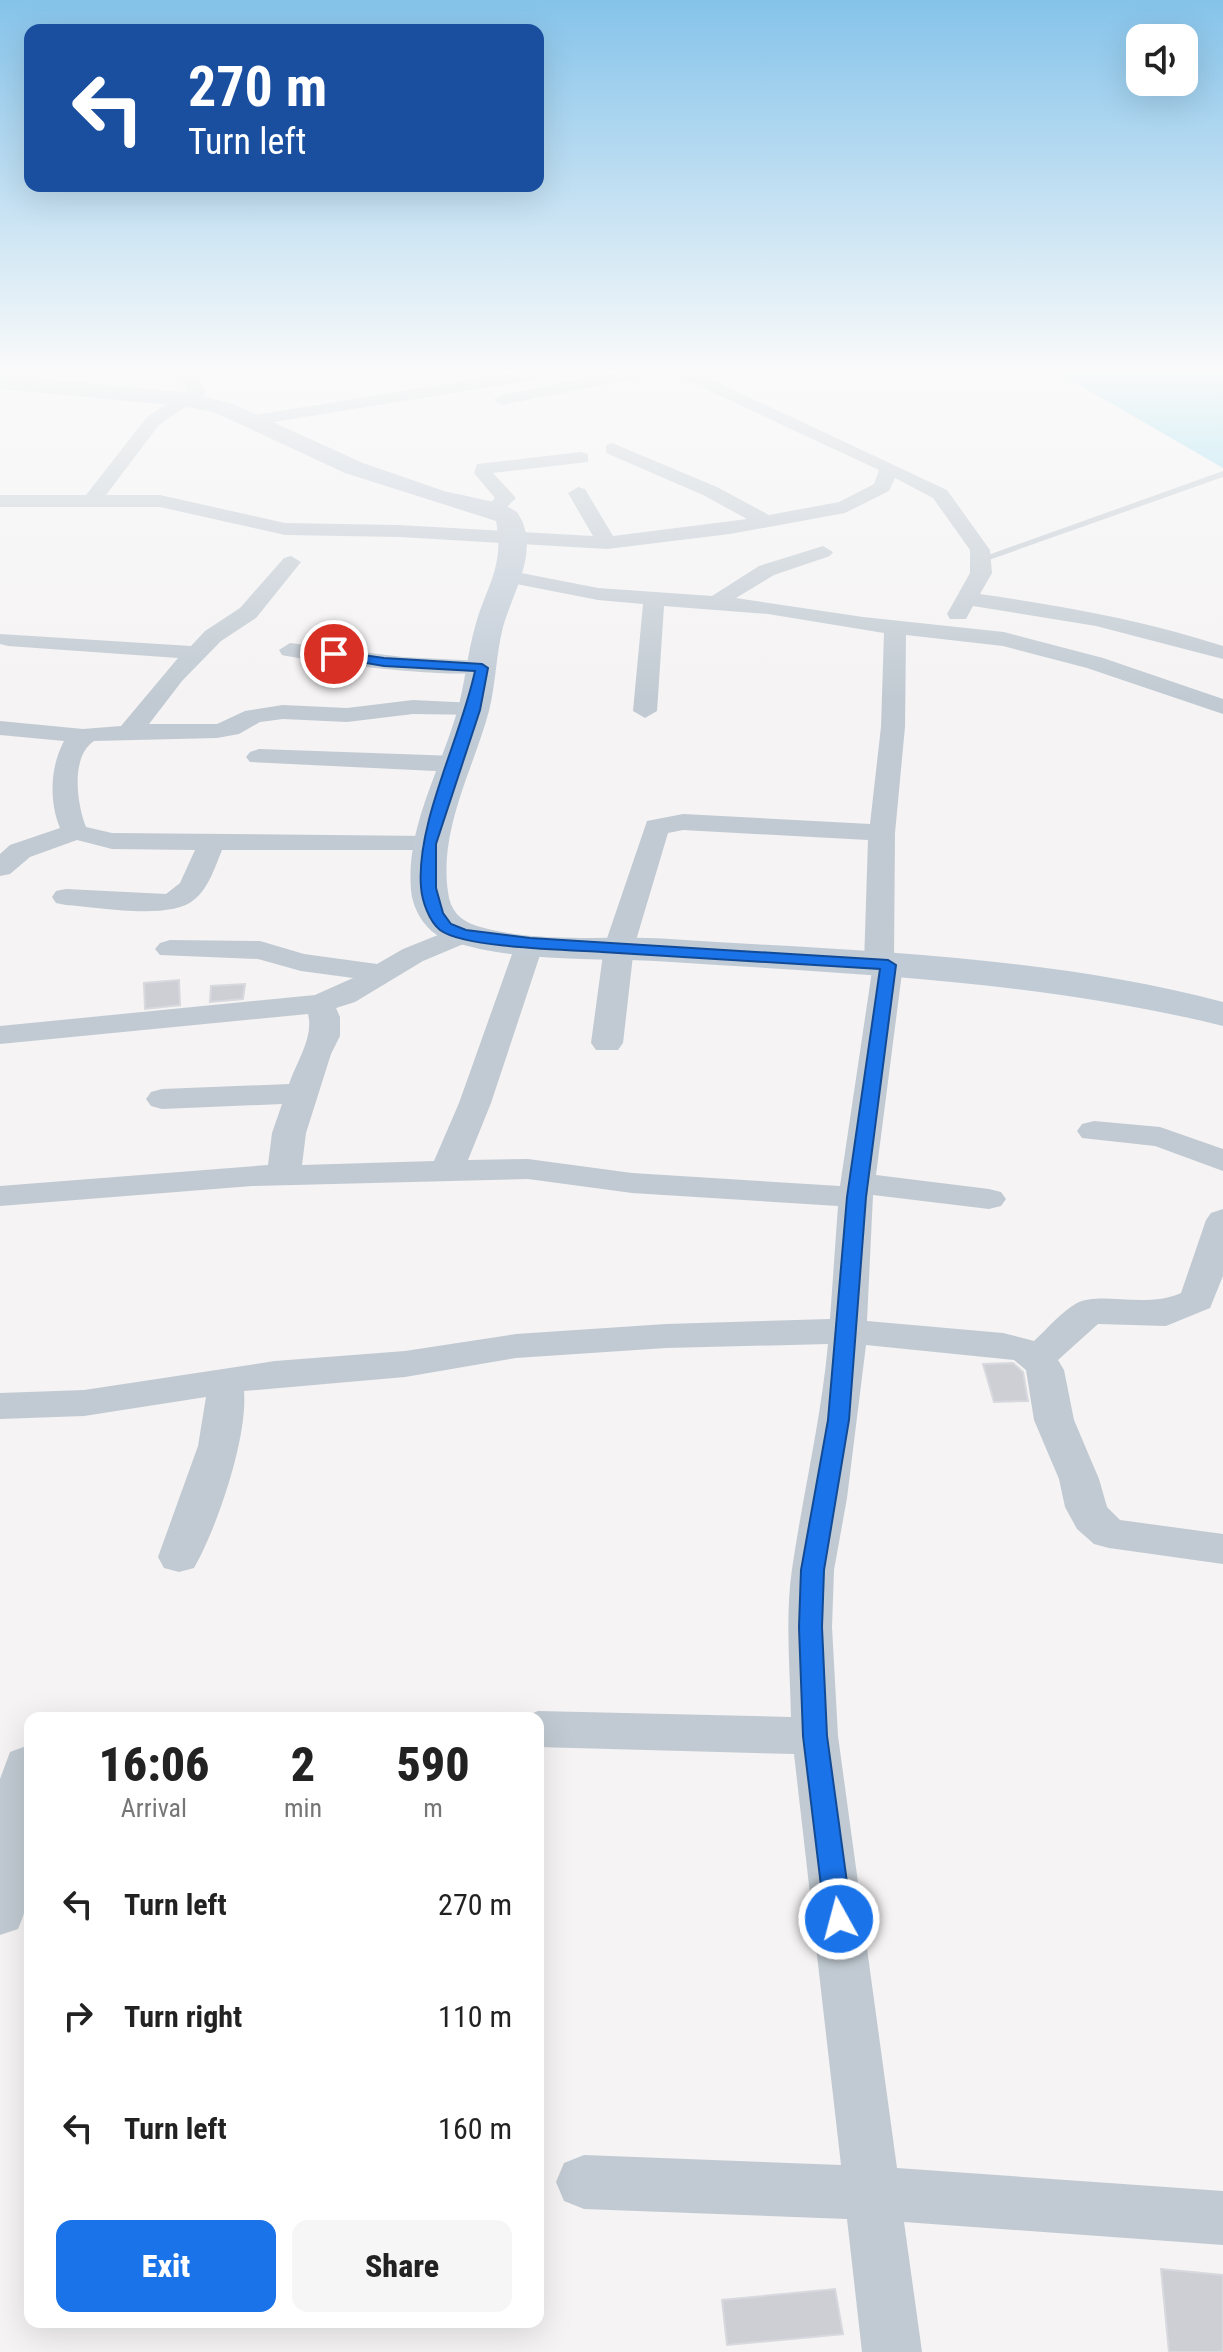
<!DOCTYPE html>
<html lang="en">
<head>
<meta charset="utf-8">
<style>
  body { margin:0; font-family:"Roboto Condensed",sans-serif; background:#f6f6f6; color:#222; height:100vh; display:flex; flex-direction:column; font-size:30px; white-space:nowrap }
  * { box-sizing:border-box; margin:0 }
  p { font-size:26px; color:#767676 }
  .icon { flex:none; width:44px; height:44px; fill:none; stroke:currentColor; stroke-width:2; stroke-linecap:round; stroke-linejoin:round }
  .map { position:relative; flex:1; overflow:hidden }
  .details { position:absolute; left:24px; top:1712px; width:520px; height:616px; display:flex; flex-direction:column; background:#fff; border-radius:16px; box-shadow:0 8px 32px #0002 }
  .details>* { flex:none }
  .top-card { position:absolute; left:24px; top:24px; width:520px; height:168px; border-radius:16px; box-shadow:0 8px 32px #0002; background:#1a4fa0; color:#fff; overflow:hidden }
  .controls { position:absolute; left:1126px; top:24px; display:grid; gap:16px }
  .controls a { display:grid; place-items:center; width:72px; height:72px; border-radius:16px; background:#fff; box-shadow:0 8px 32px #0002; font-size:40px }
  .pin { position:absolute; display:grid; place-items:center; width:68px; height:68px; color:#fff; margin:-34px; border:4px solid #fff; border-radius:50%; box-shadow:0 2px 8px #0007 }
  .me { position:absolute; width:88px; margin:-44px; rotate:353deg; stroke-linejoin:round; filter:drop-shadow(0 0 6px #0008) }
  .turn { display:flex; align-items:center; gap:28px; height:168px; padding:0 32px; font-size:36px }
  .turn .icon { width:104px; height:104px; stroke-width:2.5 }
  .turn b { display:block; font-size:56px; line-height:68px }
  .eta { display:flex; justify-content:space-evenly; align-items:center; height:136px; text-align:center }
  .eta b { font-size:48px; font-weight:800; line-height:56px }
  .primary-button { display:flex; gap:16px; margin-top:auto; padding:16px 32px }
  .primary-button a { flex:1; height:92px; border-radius:16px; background:#1a73e8; color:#fff; font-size:32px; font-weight:800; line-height:92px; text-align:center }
  .primary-button a+a { background:#f6f6f6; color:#222 }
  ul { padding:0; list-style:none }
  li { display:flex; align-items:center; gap:24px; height:112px; padding:0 32px }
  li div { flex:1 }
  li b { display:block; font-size:30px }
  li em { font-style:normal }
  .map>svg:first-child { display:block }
  .water { fill:#90daee }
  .building { fill:#cdcfd5; stroke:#d7d9de; stroke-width:2 }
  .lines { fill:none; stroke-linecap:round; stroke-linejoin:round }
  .service { fill:#c1cad2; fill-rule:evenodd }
  .minor { fill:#c1cad2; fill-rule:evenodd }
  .secondary { fill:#c1cbd6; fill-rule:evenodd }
  .route { fill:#1a73e8; stroke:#114b97; stroke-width:2 }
</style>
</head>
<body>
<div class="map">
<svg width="1223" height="2352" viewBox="0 0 1223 2352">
  <rect width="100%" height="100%" fill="#f5f3f3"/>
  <!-- water -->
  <path class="water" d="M1052 369H1223V468Z"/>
  <!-- building -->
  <path class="building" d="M179 980 180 1005 145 1009 144 983Z
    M245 984 243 999 210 1002 211 986Z
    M1013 1363 1023 1372 1028 1401 994 1402 983 1364Z
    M1161 2269 1223 2275V2352H1169Z
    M835 2289 843 2334 727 2345 722 2300Z"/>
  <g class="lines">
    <!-- service -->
    <path class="service" d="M1223 471V477L986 561 977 559Z"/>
    <!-- minor -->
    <path class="minor" d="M0 369H16L0 376Z
      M175 369H192L207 392 159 425 106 495H160L285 523 399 525 593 536 568 493 578 487 585 489 613 536 747 519 703 495 606 453V445L612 443 717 487 769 515 839 502 874 484 879 470 669 372 502 405 493 400 502 395 635 369H689L947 490 990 550 992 573 980 594C1062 606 1144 620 1223 646V659L1096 626 973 606 966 619H950L947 614 970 573V550L933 498 895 478 889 491 845 513 730 534 607 549 399 537 285 535 160 507H0V495H86L147 417 188 390Z
      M528 371 536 376 534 380 255 425 246 420 255 415Z
      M581 452 588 454V462L493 473 516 498 501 513 494 515 484 509 495 498 474 473 477 464Z
      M823 546 833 552 830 556 774 575 736 598 863 617 1004 632 1103 658 1223 699V714L1087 668 1003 646 906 635 905 727 895 833 894 958 903 965 876 1175 989 1189 1001 1192 1006 1199 1001 1206 989 1209 873 1195 867 1321 1003 1333 1034 1341C1047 1329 1062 1311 1077 1303 1102 1291 1145 1309 1181 1293L1206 1220 1211 1213 1223 1209V1276L1210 1308 1166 1326 1098 1324 1058 1360 1064 1370 1074 1420 1099 1479 1107 1507 1120 1520 1223 1534V1564L1109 1548 1094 1544 1077 1529 1065 1507 1059 1479 1034 1420 1026 1370 1014 1360 866 1345 847 1498 834 1570 832 1627 838 1736 897 2168 1223 2191V2245L904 2222 922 2352H862L847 2219 584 2209 564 2201 556 2182 564 2163 584 2155 841 2165 794 1754 538 1747V1718H521L538 1711 791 1717C790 1668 785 1618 792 1569 803 1494 821 1420 828 1344L666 1348 516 1358 405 1377 244 1391C248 1437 217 1528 194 1568L179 1572 164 1568 158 1557 198 1446 206 1397 84 1416 0 1419V1393L84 1390 275 1361 405 1351 516 1334 666 1324 830 1319 838 1206 632 1193 528 1179 252 1186 0 1206V1186L268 1165 272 1133 282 1104 162 1109 151 1106 146 1099 151 1092 162 1089 289 1084C297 1061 314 1037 308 1014L0 1044V1026L315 995 353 978 301 971 258 959 160 955 155 949 160 943 170 940 260 941 304 954 377 964 403 949 463 925 473 928 477 934 473 940 423 961 355 1002 336 1008 340 1017V1036L331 1054 306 1133 302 1165 434 1161 459 1103 516 943 520 937H540L544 943 491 1103 468 1160 528 1159 632 1173 840 1186 872 971 864 964 868 840 683 830 668 833 634 947 623 1043 618 1050H596L591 1043 604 947 647 821 683 814 870 824 881 727 884 633 768 614 664 606 657 711 645 718 633 711 643 604 598 600 511 583 500 577 511 571 598 588 712 596 759 566Z
      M291 556 301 562 256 618 221 641 182 681 149 724H217L245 711 283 705 347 708 413 700 474 703 482 705 486 710 482 715 413 714 347 722 283 719 260 722 239 734 217 738 94 741C70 757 77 804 86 827L112 833 429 836 438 838 442 844 438 850H222C215 867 209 887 195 899 171 921 98 907 66 905L56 903 52 897 56 891 66 889 166 894 180 883 195 850 112 849 77 840 30 857 10 874 0 876V854L10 845 60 828C49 801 50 767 64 741L0 735V721L83 729 121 726 178 658 8 646 0 644V634L191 646 205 631 240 608 284 558Z
      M290 643 403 657 482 661 494 668C482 684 309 661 282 655L279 650Z
      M259 749 456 756 469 764 456 772 250 762 246 757 250 752Z
      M1094 1121 1160 1127 1223 1149V1171L1155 1146 1082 1138 1077 1131 1082 1124Z
      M26 1746 30 1748C30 1801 41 1881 18 1929L0 1935V1779L10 1752Z"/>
    <!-- secondary -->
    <path class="secondary" d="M0 375 182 392 231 403 363 463 444 491 503 504 517 512C542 548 513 591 503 627 496 654 496 683 489 711 473 770 439 829 448 892 450 910 460 921 477 926 538 944 608 935 670 939 854 951 1044 955 1223 1002V1026C1043 981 855 974 671 962 597 957 521 964 450 941 428 935 413 912 411 890 406 827 440 771 457 712 465 684 467 655 475 627 486 586 505 567 496 521L345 473 216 413 182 406 0 389Z"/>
  </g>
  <!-- sky -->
  <linearGradient id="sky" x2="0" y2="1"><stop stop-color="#85c3ea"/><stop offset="0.53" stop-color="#fafafa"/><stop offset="1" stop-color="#fafafa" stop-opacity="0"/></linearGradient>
  <rect width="1223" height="699" fill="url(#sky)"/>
  <!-- route -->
  <path class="route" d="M334 651 384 658 482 664 488 668 480 710 436 844V888L443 913 451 924 466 930 530 938 888 960 896 965 866 1197 849 1420 824 1570 822 1627 827 1736 852 1919 848 1927 839 1930 829 1927 825 1919 803 1736 799 1627 801 1570 828 1420 847 1197 880 969C787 963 694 958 602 952 568 950 464 948 440 930 429 921 422 901 421 887 416 822 461 738 475 671L384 666 330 657V652Z"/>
</svg>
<div class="controls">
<a><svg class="icon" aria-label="sound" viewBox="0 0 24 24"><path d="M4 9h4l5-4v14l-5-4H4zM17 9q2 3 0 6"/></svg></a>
</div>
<div class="pin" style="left:334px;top:654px;background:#d93025"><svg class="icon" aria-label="arrive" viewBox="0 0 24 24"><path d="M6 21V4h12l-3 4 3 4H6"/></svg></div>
<svg class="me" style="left:839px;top:1919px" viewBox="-20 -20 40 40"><circle r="17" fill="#1a73e8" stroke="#fff" stroke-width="3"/><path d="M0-11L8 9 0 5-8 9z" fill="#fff"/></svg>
<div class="top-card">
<div class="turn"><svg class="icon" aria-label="left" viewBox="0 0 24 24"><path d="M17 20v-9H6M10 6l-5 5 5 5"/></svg><div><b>270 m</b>Turn left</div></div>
</div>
<section class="details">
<div class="eta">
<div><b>16:06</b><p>Arrival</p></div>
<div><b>2</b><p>min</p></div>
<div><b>590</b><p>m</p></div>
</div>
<ul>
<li><svg class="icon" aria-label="left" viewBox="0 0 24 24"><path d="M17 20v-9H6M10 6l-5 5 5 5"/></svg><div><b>Turn left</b></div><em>270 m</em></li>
<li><svg class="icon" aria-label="right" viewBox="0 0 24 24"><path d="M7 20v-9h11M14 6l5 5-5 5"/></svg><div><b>Turn right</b></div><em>110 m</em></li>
<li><svg class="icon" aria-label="left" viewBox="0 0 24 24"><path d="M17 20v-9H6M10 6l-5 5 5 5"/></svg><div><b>Turn left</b></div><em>160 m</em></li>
</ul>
<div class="primary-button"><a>Exit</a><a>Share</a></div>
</section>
</div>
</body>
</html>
